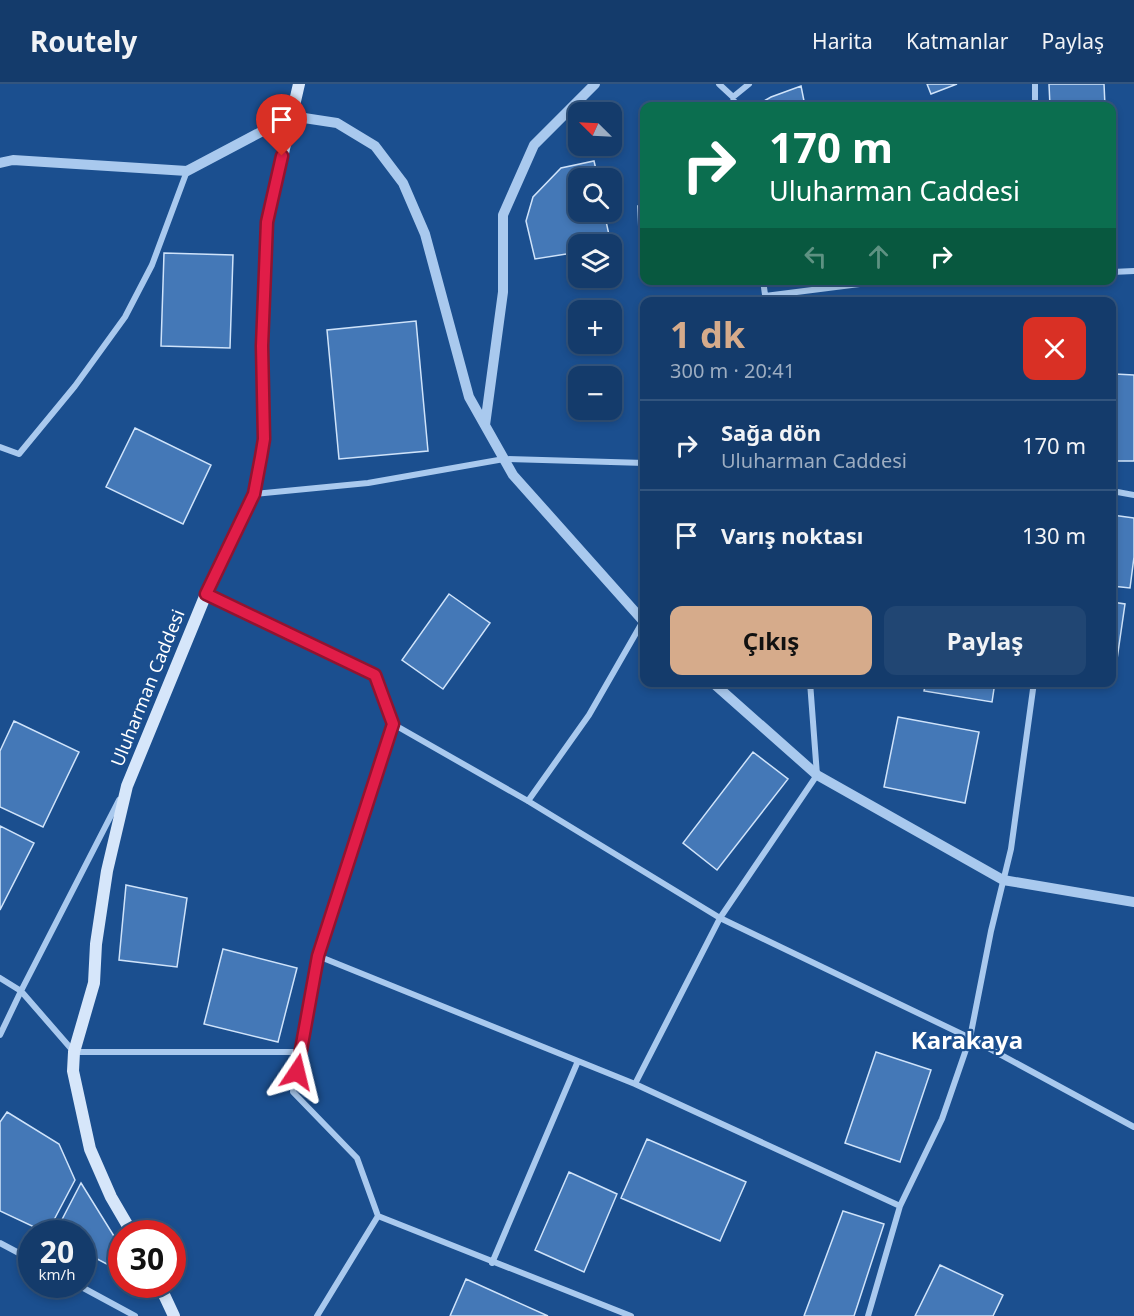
<!DOCTYPE html>
<html lang="tr">
<head>
<meta charset="utf-8">
<style>
  body { margin:0; font-family:"Noto Sans",sans-serif; background:#214673; color:#f1f3f6; height:100vh; display:flex; flex-direction:column; font-size:22px; white-space:nowrap }
  * { box-sizing:border-box; margin:0 }
  p { font-size:20px; color:#9dadc1 }
  .icon { flex:none; width:33px; height:33px; fill:none; stroke:currentColor; stroke-width:2; stroke-linecap:round; stroke-linejoin:round }
  .map { position:relative; flex:1; overflow:hidden }
  .drawer { position:absolute; left:640px; top:213px; width:476px; height:390px; display:flex; flex-direction:column; background:#143b6b; border-radius:12px; box-shadow:0 3px 9px #0003,0 0 0 2px #33557e }
  .drawer>* { flex:none }
  .top-card { position:absolute; left:640px; top:18px; width:476px; height:183px; border-radius:12px; box-shadow:0 3px 9px #0003,0 0 0 2px #33557e; background:#0b6e4f; color:#fff; overflow:hidden }
  .needle { width:39px; rotate:294deg }
  .buttons { position:absolute; left:568px; top:18px; display:grid; gap:12px }
  .buttons a { display:grid; place-items:center; width:54px; height:54px; border-radius:12px; background:#143b6b; box-shadow:0 3px 9px #0003,0 0 0 2px #33557e; font-size:30px }
  .speed { position:absolute; left:18px; top:1136px; display:flex; gap:12px; font-size:30px; font-weight:700; text-align:center }
  .speed>* { display:grid; place-content:center; width:78px; height:78px; border-radius:50%; background:#143b6b; box-shadow:0 3px 9px #0003,0 0 0 2px #33557e; line-height:1 }
  .speed small { font-size:15px; font-weight:400 }
  .speed .limit { border:9px solid #d22; background:#fff; color:#111 }
  .pin { position:absolute; display:grid; place-items:center; width:51px; height:51px; color:#fff; margin:-62px -26px; border-radius:50% 50% 50% 0; rotate:-45deg; box-shadow:0 0 6px #0007 }
  .pin .icon { rotate:45deg }
  .me { position:absolute; width:66px; margin:-33px; rotate:10deg; stroke-linejoin:round; filter:drop-shadow(0 0 4px #0008) }
  .turn { display:flex; align-items:center; gap:21px; height:126px; padding:0 30px; font-size:27px }
  .turn .icon { width:78px; height:78px; stroke-width:2.5 }
  .turn b { display:block; font-size:42px; line-height:51px }
  .lanes { display:flex; align-items:center; height:57px; padding:0 30px; background:#0003; justify-content:center; gap:30px; direction:ltr }
  .lanes .off { opacity:.35 }
  .round { display:grid; place-items:center; flex:none; width:63px; height:63px; border-radius:12px; background:#214673 }
  .head { display:flex; align-items:center; justify-content:space-between; height:102px; padding:0 30px }
  h1 { font-size:36px; font-weight:700; line-height:45px; color:#d6ab8b }
  .primary-button { display:flex; gap:12px; margin-top:auto; padding:12px 30px }
  .primary-button a { flex:1; height:69px; border-radius:12px; background:#d6ab8b; color:#111; font-size:24px; font-weight:700; line-height:69px; text-align:center }
  .primary-button a+a { background:#214673; color:#f1f3f6 }
  ul { padding:0; list-style:none }
  li { display:flex; align-items:center; gap:18px; height:90px; padding:0 30px; border-top:2px solid #33557e }
  li div { flex:1 }
  li b { display:block; font-size:22px }
  li em { font-style:normal }
  header { display:flex; align-items:center; gap:36px; box-sizing:border-box; height:84px; padding:0 30px; background:#143b6b; border-bottom:2px solid #33557e }
  header strong { font-size:28px }
  nav { display:flex; gap:33px; margin-inline-start:auto; font-size:21px }
  .map>svg:first-child { display:block }
  .building { fill:#4478b7; stroke:#cfe3fa; stroke-width:1.5 }
  .lines { fill:none; stroke-linecap:round; stroke-linejoin:round }
  .minor { stroke:#a9c9ee; stroke-width:6 }
  .tertiary { stroke:#a9c9ee; stroke-width:10 }
  .secondary { stroke:#d6e6fa; stroke-width:12 }
  .route-casing { stroke:#92132f; stroke-width:15 }
  .route { stroke:#e11d48; stroke-width:10 }
  .labels { text-anchor:middle; stroke-width:4.5; stroke-linejoin:round; paint-order:stroke }
  .street-label { font-size:18px; fill:#fff; stroke:#1b4f8f }
  .district-label { font-size:24px; font-weight:bold; fill:#fff; stroke:#1b4f8f }
</style>
</head>
<body>
<header>
<strong>Routely</strong>
<nav><a>Harita</a><a>Katmanlar</a><a>Paylaş</a></nav>
</header>
<div class="map">
<svg width="1134" height="1232" viewBox="0 0 1134 1232">
  <rect width="100%" height="100%" fill="#1b4f8f"/>
  <!-- building -->
  <path class="building" d="M927 0H957L931 10Z
    M1049 0H1104L1105 22H1050Z
    M801 2 805 22H755L771 13Z
    M594 77 598 94H579V128H604L611 160H579V168L535 175 526 137 533 113 561 84Z
    M638 122H645V175L640 176Z
    M164 169 233 171 230 264 161 262Z
    M860 212 985 215V218H860Z
    M416 237 428 367 339 375 327 246Z
    M1115 290 1134 291V377H1113Z
    M135 344 211 381 183 440 106 403Z
    M1112 431 1134 434V473L1130 504 1112 502Z
    M449 510 490 539 443 605 402 576Z
    M1112 518 1125 520 1115 589H1112Z
    M926 598H995L992 618 924 607Z
    M898 633 979 648 965 719 884 703Z
    M14 637 79 668 43 743 0 723V667Z
    M753 668 788 695 717 786 683 759Z
    M0 742 34 759 0 826Z
    M126 801 187 814 177 883 119 876Z
    M223 865 297 884 278 958 204 940Z
    M876 968 931 986 900 1078 845 1059Z
    M7 1028 59 1060 75 1096 47 1149 0 1127V1038Z
    M647 1055 746 1098 720 1157 621 1114Z
    M569 1088 617 1110 584 1188 535 1166Z
    M81 1099 122 1165V1188L82 1167V1149H55Z
    M843 1127 884 1140 854 1232H804Z
    M940 1181 1003 1211 993 1232H915Z
    M466 1195 548 1232H450Z"/>
  <g class="lines">
    <!-- minor -->
    <path class="minor" d="M719 0 733 13
      M1035 0V22
      M735 22 733 13 749 0
      M1112 188 1134 187
      M763 196 766 218
      M765 212 891 196
      M0 363 19 370 75 302 125 233 152 181 187 87
      M1112 407 1134 411
      M254 410 368 399 504 375 645 379
      M206 510 375 591 393 640 318 872 293 1008 357 1074 378 1132 317 1232
      M393 640 528 717 720 834 970 954 1134 1043
      M528 717 589 631 643 537
      M318 872 635 1000 900 1122
      M0 894 21 907 74 968H300
      M0 951 21 907 119 716
      M635 1000 720 834 817 691 810 598
      M378 1132 631 1232
      M0 1159 32 1176
      M492 1179 578 977
      M76 1200 135 1232
      M868 1232 900 1122 942 1035 970 954 991 847 1011 765 1034 598"/>
    <!-- tertiary -->
    <path class="tertiary" d="M0 79 13 76 187 87 291 32 337 39 375 62 403 99 425 150 469 313 513 391 645 539
      M485 341 503 208V131L534 61 595 0
      M712 598 817 691 1003 796 1134 818"/>
    <!-- secondary -->
    <path class="secondary" d="M132 1149 111 1113 90 1065 73 987 74 968 94 899 96 860 107 787 127 702 206 510 254 410 264 355 262 262 267 138 299 0
      M159 1200 174 1232"/>
  </g>
  <g class="lines">
    <defs>
      <path id="route" d="M282 72 267 138 262 262 264 355 261 373 254 410 206 510 375 591 393 640 318 872 297 988"/>
    </defs>
    <!-- route casing -->
    <use href="#route" class="route-casing"/>
    <!-- route -->
    <use href="#route" class="route"/>
  </g>
  <g class="labels">
    <!-- street labels -->
    <g class="street-label">
      <text transform="translate(148 604) rotate(-68)" y="6">Uluharman Caddesi</text>
    </g>
    <!-- district labels -->
    <g class="district-label">
      <text x="967" y="965">Karakaya</text>
    </g>
  </g>
</svg>
<div class="buttons">
<a><svg class="needle" viewBox="-14 -14 28 28"><path d="M0-13l5 13h-10z" fill="#e53935"/><path d="M0 13l5-13h-10z" fill="#9dadc1"/></svg></a>
<a><svg class="icon" aria-label="search" viewBox="0 0 24 24"><circle cx="10" cy="10" r="6"/><path d="M15 15l6 6"/></svg></a>
<a><svg class="icon" aria-label="layers" viewBox="0 0 24 24"><path d="M12 4l9 5-9 5-9-5zM3 14l9 5 9-5"/></svg></a>
<a>+</a>
<a>−</a>
</div>
<div class="speed"><div>20<small>km/h</small></div><div class="limit">30</div></div>
<div class="pin" style="left:282px;top:72px;background:#d93025"><svg class="icon" aria-label="arrive" viewBox="0 0 24 24"><path d="M6 21V4h12l-3 4 3 4H6"/></svg></div>
<svg class="me" style="left:297px;top:988px" viewBox="-20 -20 40 40"><path d="M0-17L14 15 0 8-14 15z" fill="#e11d48" stroke="#fff" stroke-width="4"/></svg>
<div class="top-card">
<div class="turn"><svg class="icon" aria-label="right" viewBox="0 0 24 24"><path d="M7 20v-9h11M14 6l5 5-5 5"/></svg><div><b>170 m</b>Uluharman Caddesi</div></div>
<div class="lanes"><svg class="icon off" aria-label="left" viewBox="0 0 24 24"><path d="M17 20v-9H6M10 6l-5 5 5 5"/></svg><svg class="icon off" aria-label="ahead" viewBox="0 0 24 24"><path d="M12 20V5M6 11l6-6 6 6"/></svg><svg class="icon" aria-label="right" viewBox="0 0 24 24"><path d="M7 20v-9h11M14 6l5 5-5 5"/></svg></div>
</div>
<section class="drawer">
<div class="head"><div><h1>1 dk</h1><p>300 m · 20:41</p></div><a class="round" style="background:#d93025;color:#fff"><svg class="icon" aria-label="close" viewBox="0 0 24 24"><path d="M6 6l12 12M18 6L6 18"/></svg></a></div>
<ul>
<li><svg class="icon" aria-label="right" viewBox="0 0 24 24"><path d="M7 20v-9h11M14 6l5 5-5 5"/></svg><div><b>Sağa dön</b><p>Uluharman Caddesi</p></div><em>170 m</em></li>
<li><svg class="icon" aria-label="arrive" viewBox="0 0 24 24"><path d="M6 21V4h12l-3 4 3 4H6"/></svg><div><b>Varış noktası</b></div><em>130 m</em></li>
</ul>
<div class="primary-button"><a>Çıkış</a><a>Paylaş</a></div>
</section>
</div>
</body>
</html>
